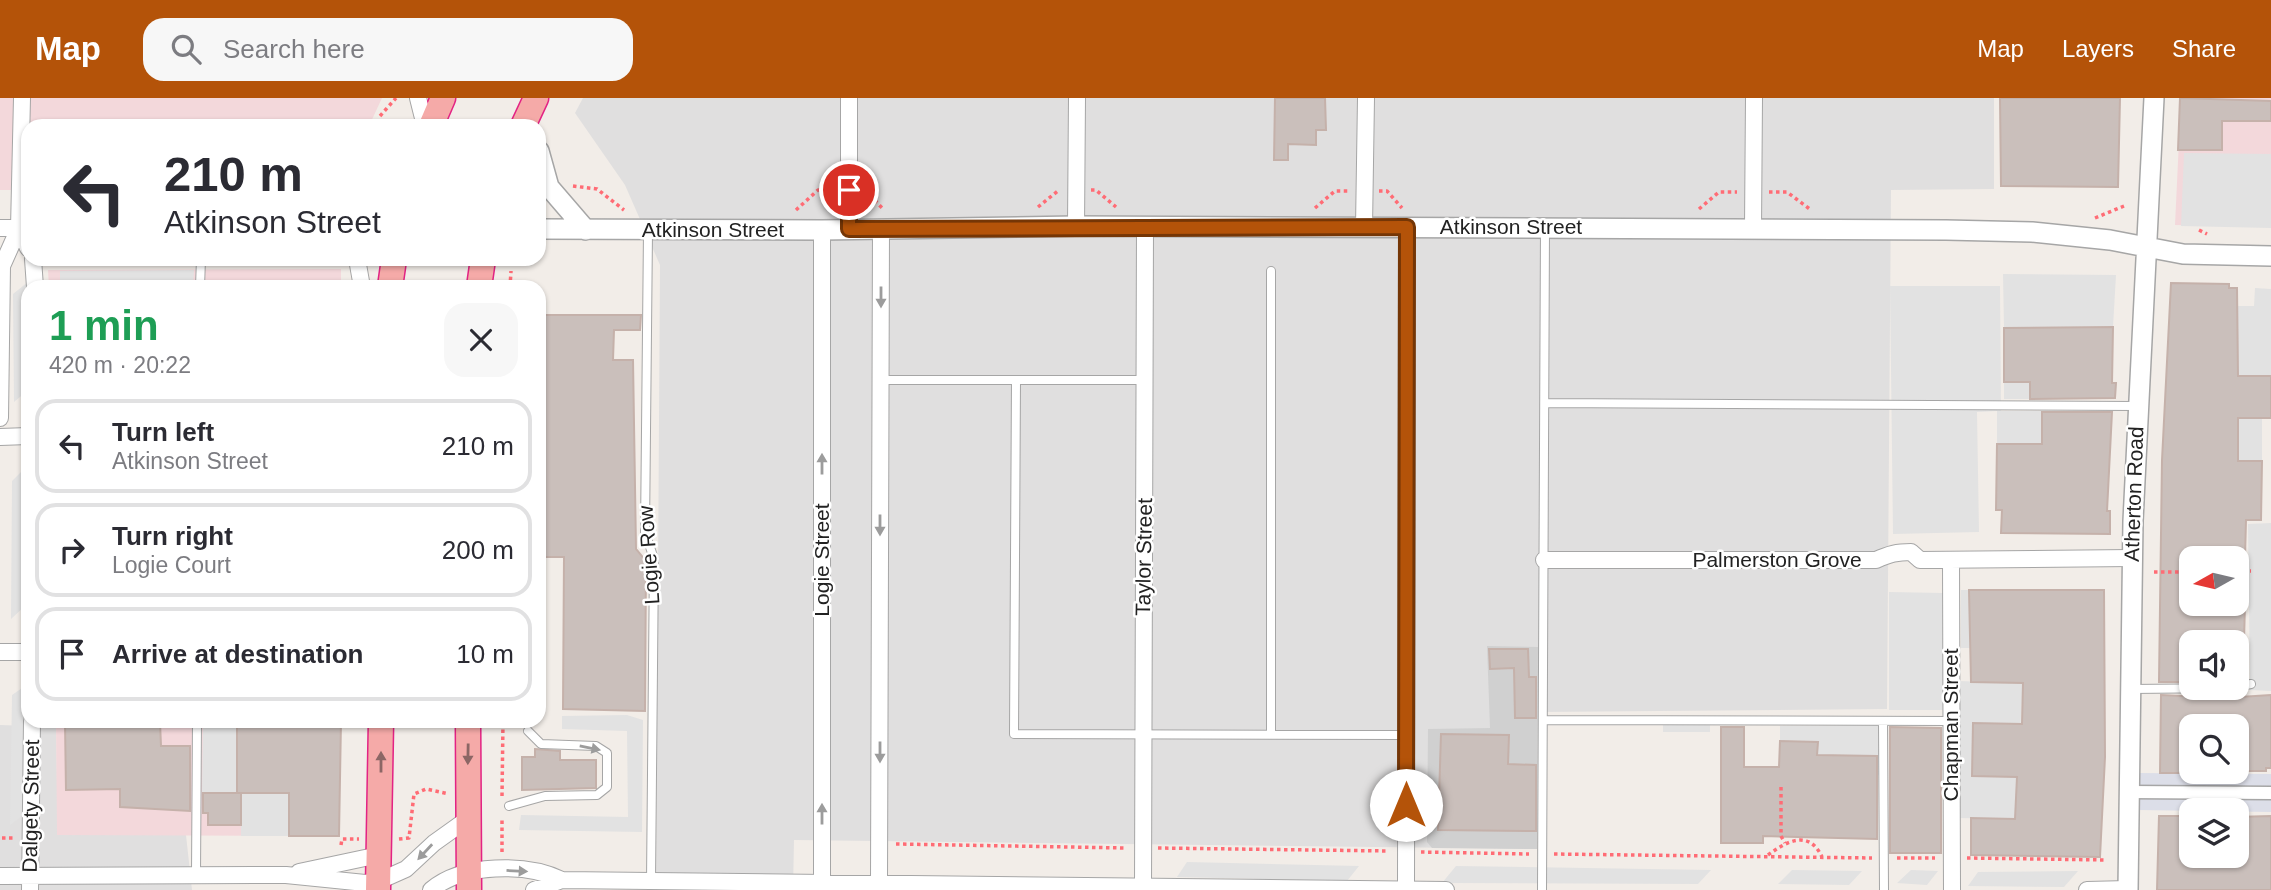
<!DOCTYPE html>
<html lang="en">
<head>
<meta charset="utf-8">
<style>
  body { margin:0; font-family:Arial,sans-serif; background:#f7f7f7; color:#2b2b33; height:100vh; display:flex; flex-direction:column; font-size:26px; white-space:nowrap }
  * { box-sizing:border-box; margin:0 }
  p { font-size:23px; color:#7c7c81 }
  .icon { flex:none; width:38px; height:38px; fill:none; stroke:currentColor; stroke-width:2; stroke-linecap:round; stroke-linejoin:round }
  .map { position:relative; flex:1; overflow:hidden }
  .sheet { position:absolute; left:21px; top:182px; width:525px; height:448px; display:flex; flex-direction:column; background:#fff; border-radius:21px; box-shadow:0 2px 5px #0004 }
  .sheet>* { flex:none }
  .banner { position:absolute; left:21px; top:21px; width:525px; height:147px; border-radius:21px; box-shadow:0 2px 5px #0004; background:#fff; color:#2b2b33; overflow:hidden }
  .needle { width:46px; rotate:262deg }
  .controls { position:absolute; left:2179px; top:448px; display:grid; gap:14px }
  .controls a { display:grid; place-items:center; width:70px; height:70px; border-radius:14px; background:#fff; box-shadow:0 2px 5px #0004; font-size:35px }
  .pin { position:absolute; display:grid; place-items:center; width:60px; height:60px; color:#fff; margin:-30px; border:4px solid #fff; border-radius:50%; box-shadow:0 2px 7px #0007 }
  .me { position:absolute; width:77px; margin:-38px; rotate:0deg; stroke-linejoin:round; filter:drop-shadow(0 0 5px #0008) }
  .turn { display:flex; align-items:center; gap:24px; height:147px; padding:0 28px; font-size:32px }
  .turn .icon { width:91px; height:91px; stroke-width:2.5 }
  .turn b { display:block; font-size:49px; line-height:60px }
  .round { display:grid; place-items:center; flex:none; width:74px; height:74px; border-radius:21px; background:#f7f7f7 }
  .summary { display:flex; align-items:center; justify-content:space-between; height:119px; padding:0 28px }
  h1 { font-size:42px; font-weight:800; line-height:52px; color:#1e9e55 }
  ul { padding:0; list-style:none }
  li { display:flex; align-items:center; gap:21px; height:94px; margin:0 14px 10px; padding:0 14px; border:4px solid #e1e1e2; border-radius:21px }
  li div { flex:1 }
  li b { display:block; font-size:26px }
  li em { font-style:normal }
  header { display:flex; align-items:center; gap:42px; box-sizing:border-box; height:98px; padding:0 35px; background:#b45309; color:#fff }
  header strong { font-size:33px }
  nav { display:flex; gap:38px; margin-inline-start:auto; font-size:24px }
  .search { width:490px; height:63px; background:#f7f7f7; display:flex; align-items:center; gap:18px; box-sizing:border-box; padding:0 24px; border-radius:21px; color:#7c7c81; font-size:26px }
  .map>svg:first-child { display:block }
  .residential { fill:#e0dfdf }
  .commercial { fill:#f3d8db }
  .religious { fill:#d0d0d0 }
  .parking { fill:#e2e2e2 }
  .plaza { fill:#dcdee8 }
  .building { fill:#cabfbb; stroke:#c5b1aa; stroke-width:2 }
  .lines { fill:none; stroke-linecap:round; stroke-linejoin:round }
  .service-casing { stroke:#a6a6a6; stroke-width:10 }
  .pedestrian-casing { stroke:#a6a6a6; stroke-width:15 }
  .minor-casing { stroke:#a6a6a6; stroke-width:18 }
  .tertiary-casing { stroke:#a6a6a6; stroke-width:22 }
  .trunk-casing { stroke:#e32384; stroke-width:27 }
  .path { stroke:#ff6c75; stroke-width:3.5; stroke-dasharray:3.5 3.5; stroke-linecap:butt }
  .service { stroke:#fff; stroke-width:8 }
  .pedestrian { stroke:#fff; stroke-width:12 }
  .minor { stroke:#fff; stroke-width:16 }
  .tertiary { stroke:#fff; stroke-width:19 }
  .trunk { stroke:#f5aaa8; stroke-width:24 }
  .oneway { fill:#9c9c9c }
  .oneway2 { fill:#8c6665 }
  .route-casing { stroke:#753606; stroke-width:18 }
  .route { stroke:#b45309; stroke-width:12 }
  .labels { text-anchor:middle; stroke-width:5; stroke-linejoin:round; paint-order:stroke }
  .street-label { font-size:21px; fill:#222; stroke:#fff }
</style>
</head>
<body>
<header>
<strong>Map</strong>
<div class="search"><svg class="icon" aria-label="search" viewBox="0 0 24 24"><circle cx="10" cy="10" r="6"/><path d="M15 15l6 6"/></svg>Search here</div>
<nav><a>Map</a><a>Layers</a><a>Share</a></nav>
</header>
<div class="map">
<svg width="2271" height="792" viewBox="0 0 2271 792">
  <rect width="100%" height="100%" fill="#f2ede8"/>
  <!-- residential -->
  <path class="residential" d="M583 0H1994V91L1891 92 1887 611 1538 614 1537 751 794 742 793 792H656L660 167 625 87 575 15Z
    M0 627 56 629 58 737H186L192 792H0Z"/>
  <!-- commercial -->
  <path class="commercial" d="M0 0H382L369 28H28V92H0Z
    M2181 0H2271V129L2175 127Z
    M341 171V189H49L48 172Z
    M56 623H341L339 738 57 737Z"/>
  <!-- religious -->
  <path class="religious" d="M1487 548 1538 549 1537 751 1432 750 1427 744 1428 631 1490 630Z"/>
  <!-- parking -->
  <path class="parking" d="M2184 55 2271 56V130L2181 128Z
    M194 172 193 189H60V173Z
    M2003 176 2116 177 2113 229 2004 230Z
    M28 184 27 293 14 304 13 196Z
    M1890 188H2000L2001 313H2042V346H1997V313L1977 314 1979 434 1893 436Z
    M2255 190 2271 191V278H2238L2237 208H2254Z
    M2004 284H2030V301H2004Z
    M2238 320H2262V363L2220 362Z
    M27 368 25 508 11 521 12 383Z
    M2271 425V593L2250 592 2248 426Z
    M1961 492H1969L1970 550H1961Z
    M1889 494 1943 495V612H1889Z
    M1957 583 2023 585 2016 703 2038 721 1955 720Z
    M25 588 23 717 10 727 12 597Z
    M627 617 643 622 642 734 519 732 521 717 628 719 627 633 562 631V618Z
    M203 623H237V695H202Z
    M1663 627H1710V634H1663Z
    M1887 627V677H1873L1860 657H1817L1818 644 1780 643V628Z
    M241 695H289V738H241Z
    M1187 764 1359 768 1347 783 1177 779Z
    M1456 768 1711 772 1698 786 1442 785Z
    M1792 772 1862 773 1849 787 1778 786Z
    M1911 772 1938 773 1927 787 1897 785Z
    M2078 773 2064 789 1968 788 1978 774Z"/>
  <!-- plaza -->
  <path class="plaza" d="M2139 675 2271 676V714L2139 712Z"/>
  <!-- building -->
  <path class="building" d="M1275 0H1325L1326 32H1316V47L1288 46V62H1274Z
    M2000 0H2120L2118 89 2001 88Z
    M2180 0 2271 3V23H2222V52H2178Z
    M2171 185 2229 186V190H2237L2238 278H2271V320H2238V363H2262L2261 422H2246L2245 460H2191V506H2245L2244 543 2191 542V584H2159L2162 362Z
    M539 217H641L640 232H614L613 262H633L636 451 646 463 645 613 563 611 564 459H539Z
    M2113 229 2112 285H2116L2115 300 2030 301V284H2004V230Z
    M2042 314H2112L2107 413H2110V436L2001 435 2002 412H1996L1997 346H2042Z
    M1969 492H2104L2105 659 2100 759 1971 757V720L2015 721 2017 679 1972 678 1973 625 2022 626 2023 585 1971 584Z
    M1489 551H1528L1529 579H1536V620H1515L1514 570 1490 571Z
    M2161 597 2224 600 2271 597V670H2266V673H2236V628H2191V675H2160Z
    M237 623H341L339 738H289V695H237Z
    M160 624 161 648H190V713L120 709V691L66 692 65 625Z
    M1721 629H1744V669H1779L1780 643 1818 644 1817 657 1877 658V741L1763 738V745H1721Z
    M1890 629 1941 630V755H1890Z
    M1441 636 1509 637 1508 666 1536 667V733L1438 732Z
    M535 651 560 653V662H596V690L522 692V659H535Z
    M203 695H241V727H208V715H203Z
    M2159 718H2191V758H2236V719L2271 718V792H2157Z"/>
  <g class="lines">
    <defs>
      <path id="service" d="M648 133 645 434 654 461 651 783
        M200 189 201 161
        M881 282H1146
        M1016 282 1014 636 1406 637
        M1545 305 2137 308
        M2236 589 2251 586
        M2130 591 2234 590
        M1544 622 1952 623
        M1883 623 1884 792
        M1271 636V173
        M509 708 545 698 597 697 607 689V655L596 648 541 646 528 633
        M196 776 197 623
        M1542 792 1545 130"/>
      <path id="pedestrian" d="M2129 694 2271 695"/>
      <path id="minor" d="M418 0 425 28
        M1076 128 1077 0
        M1364 129 1366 0
        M0 130H28
        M19 130 28 150
        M1753 130 1754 0
        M849 131V0
        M33 161 35 189
        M357 161 362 189
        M0 320 2 168 19 130 22 0
        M0 339 28 338
        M1544 462H1876C1889 456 1897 454 1911 454L1920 462 2132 460
        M1951 462 1952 792
        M0 554H28
        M299 774 379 757
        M0 778 286 777 365 785 379 783 406 771 434 745 469 720
        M879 785 881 131
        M1143 789 1145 128
        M1406 791 1407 129
        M30 792 32 623
        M431 792C463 765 527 765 562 782
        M534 792 562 782 1446 792
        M822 792V132
        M2087 792 2128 791"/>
      <path id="tertiary" d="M539 53 549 89 586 132
        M539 131 822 132 1076 128 1946 132 2032 134 2110 142 2183 156 2271 158
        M2128 792 2133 423 2154 0"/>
      <path id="trunk" d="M431 28 443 0
        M523 28 536 0
        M390 189 394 161
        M479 189 483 161
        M468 623 469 792
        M378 792 381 623"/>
    </defs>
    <!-- service casing -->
    <use href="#service" class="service-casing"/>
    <!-- pedestrian casing -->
    <use href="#pedestrian" class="pedestrian-casing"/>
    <!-- minor casing -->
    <use href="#minor" class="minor-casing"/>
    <!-- tertiary casing -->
    <use href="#tertiary" class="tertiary-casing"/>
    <!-- trunk casing -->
    <use href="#trunk" class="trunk-casing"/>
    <!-- path -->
    <path class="path" d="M380 18 396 0
      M573 88 597 91 624 112
      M865 92 884 112
      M1091 92H1096L1116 109
      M1379 93H1387L1402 110
      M1769 94H1787L1811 112
      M1038 109 1059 92
      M1315 110 1335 93H1350
      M1699 111 1719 94H1737
      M796 112 818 92H833
      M2095 120 2124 108
      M2199 132 2207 136
      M510 189 511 173
      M2236 473H2251
      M2154 474H2191
      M1781 689V738L1785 745
      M502 698 503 623
      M2 740H14
      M399 741 409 740 414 696 426 691 449 696
      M896 746 1126 750
      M341 747 342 741H359
      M1158 750 1389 753
      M502 754V720
      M1421 754 1529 756
      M1554 756 1872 760
      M1768 757C1787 743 1809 731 1822 759
      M1897 760H1935
      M1967 760 2107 762"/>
    <!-- service -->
    <use href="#service" class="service"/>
    <!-- pedestrian -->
    <use href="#pedestrian" class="pedestrian"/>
    <!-- minor -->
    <use href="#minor" class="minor"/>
    <!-- tertiary -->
    <use href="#tertiary" class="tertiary"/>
    <!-- trunk -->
    <use href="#trunk" class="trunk"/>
  </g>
  <!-- one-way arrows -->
  <defs><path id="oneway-solid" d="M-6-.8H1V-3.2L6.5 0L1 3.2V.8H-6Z" transform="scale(1.75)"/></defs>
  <g class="oneway">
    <use href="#oneway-solid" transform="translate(881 199) rotate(90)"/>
    <use href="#oneway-solid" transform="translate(822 366) rotate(-90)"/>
    <use href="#oneway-solid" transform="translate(880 427) rotate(90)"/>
    <use href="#oneway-solid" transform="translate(590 650) rotate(11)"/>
    <use href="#oneway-solid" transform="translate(880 654) rotate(90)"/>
    <use href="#oneway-solid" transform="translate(822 716) rotate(-90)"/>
    <use href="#oneway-solid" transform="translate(425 754) rotate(133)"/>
    <use href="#oneway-solid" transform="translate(517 773) rotate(3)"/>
  </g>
  <g class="oneway2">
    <use href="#oneway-solid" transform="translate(468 656) rotate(91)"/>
    <use href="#oneway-solid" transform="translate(381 664) rotate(-90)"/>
  </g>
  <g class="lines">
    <defs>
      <path id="route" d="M849 92V131L1407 129 1406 707"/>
    </defs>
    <!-- route casing -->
    <use href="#route" class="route-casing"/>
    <!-- route -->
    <use href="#route" class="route"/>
  </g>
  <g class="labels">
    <!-- street labels -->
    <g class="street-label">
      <text x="1511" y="136">Atkinson Street</text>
      <text x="713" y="139">Atkinson Street</text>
      <text transform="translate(2134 396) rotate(-88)" y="7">Atherton Road</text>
      <text transform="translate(649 457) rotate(-94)" y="7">Logie Row</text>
      <text transform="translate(1144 459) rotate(-89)" y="7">Taylor Street</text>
      <text transform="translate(822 462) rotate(-90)" y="7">Logie Street</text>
      <text x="1777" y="469">Palmerston Grove</text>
      <text transform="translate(1951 627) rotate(-90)" y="7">Chapman Street</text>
      <text transform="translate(31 708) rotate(-89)" y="7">Dalgety Street</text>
    </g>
  </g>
</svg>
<div class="controls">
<a><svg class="needle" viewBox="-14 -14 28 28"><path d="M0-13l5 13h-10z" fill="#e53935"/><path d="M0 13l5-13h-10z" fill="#7c7c81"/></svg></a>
<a><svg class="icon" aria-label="sound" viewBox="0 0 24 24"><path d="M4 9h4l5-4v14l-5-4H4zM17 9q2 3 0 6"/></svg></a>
<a><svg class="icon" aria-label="search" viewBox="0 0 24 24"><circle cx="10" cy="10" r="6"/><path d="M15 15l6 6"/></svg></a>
<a><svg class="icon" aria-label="layers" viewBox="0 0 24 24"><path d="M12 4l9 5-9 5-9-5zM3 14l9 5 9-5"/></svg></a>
</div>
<div class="pin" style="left:849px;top:92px;background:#d93025"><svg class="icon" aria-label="arrive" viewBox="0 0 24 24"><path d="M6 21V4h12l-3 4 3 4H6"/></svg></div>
<svg class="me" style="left:1406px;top:707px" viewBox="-20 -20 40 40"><circle r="19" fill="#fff"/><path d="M0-13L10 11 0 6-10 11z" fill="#b45309"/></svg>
<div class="banner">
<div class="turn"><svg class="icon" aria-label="left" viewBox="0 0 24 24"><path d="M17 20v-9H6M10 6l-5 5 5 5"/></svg><div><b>210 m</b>Atkinson Street</div></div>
</div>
<section class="sheet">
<div class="summary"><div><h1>1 min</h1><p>420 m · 20:22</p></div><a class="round"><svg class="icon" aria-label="close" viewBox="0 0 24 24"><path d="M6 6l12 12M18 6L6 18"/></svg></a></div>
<ul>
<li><svg class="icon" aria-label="left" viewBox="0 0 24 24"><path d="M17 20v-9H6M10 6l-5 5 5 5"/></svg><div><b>Turn left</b><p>Atkinson Street</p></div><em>210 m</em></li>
<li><svg class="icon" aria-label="right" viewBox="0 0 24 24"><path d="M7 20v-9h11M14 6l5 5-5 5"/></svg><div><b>Turn right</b><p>Logie Court</p></div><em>200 m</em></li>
<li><svg class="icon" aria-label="arrive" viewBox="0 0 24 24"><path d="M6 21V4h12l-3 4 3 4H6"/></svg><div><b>Arrive at destination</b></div><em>10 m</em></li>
</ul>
</section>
</div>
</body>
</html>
